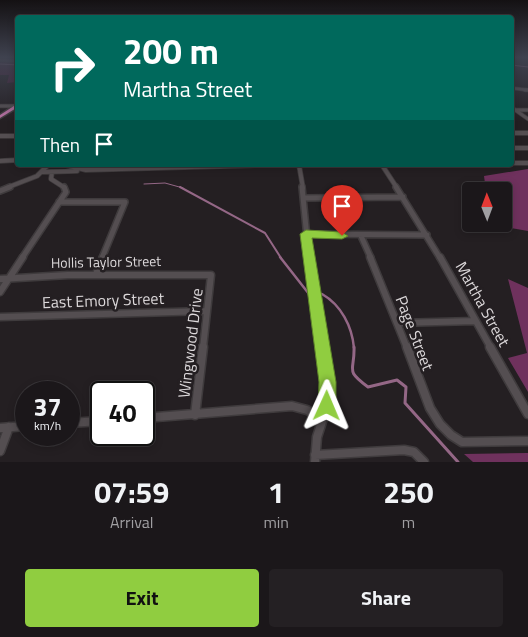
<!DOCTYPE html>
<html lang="en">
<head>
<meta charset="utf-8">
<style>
  body { margin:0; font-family:"Titillium Web",sans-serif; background:#242023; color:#f1f3f6; height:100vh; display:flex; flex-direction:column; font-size:19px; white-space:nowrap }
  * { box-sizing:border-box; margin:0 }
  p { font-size:16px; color:#a09fa2 }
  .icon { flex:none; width:28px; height:28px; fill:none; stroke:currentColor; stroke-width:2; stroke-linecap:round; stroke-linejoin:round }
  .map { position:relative; height:462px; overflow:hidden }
  .details { display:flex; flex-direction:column; background:#1b171a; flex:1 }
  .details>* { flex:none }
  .guide { position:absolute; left:15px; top:15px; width:499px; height:152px; border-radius:5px; box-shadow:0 2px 8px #0003,0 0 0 1px #393639; background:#00695c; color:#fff; overflow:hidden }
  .needle { width:32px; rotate:359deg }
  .buttons { position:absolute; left:462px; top:182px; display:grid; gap:10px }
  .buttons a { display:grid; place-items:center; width:50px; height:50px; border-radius:5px; background:#1b171a; box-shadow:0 2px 8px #0003,0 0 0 1px #393639; font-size:25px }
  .speed { position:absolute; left:15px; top:381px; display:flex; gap:10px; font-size:25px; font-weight:700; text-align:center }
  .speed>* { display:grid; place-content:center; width:65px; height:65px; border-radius:50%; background:#1b171a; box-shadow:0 2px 8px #0003,0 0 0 1px #393639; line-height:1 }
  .speed small { font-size:12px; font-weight:400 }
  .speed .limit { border:2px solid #111; border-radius:8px; background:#fff; color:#111 }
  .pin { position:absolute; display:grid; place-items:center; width:42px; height:42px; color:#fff; margin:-51px -21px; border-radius:50% 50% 50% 0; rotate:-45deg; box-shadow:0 0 5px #0007 }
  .pin .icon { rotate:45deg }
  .me { position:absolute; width:55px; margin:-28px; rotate:1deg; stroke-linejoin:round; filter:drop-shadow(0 0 4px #0008) }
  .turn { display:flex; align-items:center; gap:18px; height:105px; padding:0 25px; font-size:22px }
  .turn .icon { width:65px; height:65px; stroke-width:2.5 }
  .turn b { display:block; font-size:35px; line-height:42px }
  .then { display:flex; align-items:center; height:48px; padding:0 25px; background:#0003; gap:10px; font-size:19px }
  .eta { display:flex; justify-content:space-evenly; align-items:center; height:85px; text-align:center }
  .eta b { font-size:30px; font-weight:700; line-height:35px }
  .primary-button { display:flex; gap:10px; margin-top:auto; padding:10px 25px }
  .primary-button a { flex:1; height:58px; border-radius:5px; background:#90cd40; color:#111; font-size:20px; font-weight:700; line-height:58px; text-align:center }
  .primary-button a+a { background:#242023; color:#f1f3f6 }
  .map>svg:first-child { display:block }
  .green { fill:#46213a }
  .forest { fill:#6f315d }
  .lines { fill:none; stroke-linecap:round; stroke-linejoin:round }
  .stream-far3 { stroke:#946786; stroke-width:1 }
  .stream-far2 { stroke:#946786; stroke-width:2 }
  .stream-far1 { stroke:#946786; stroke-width:2.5 }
  .stream { stroke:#946786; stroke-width:3 }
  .minor-far5-casing { stroke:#3f3b3d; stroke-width:4 }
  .minor-far4-casing { stroke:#3f3b3d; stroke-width:4.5 }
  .minor-far3-casing { stroke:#3f3b3d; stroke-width:5.5 }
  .minor-far2-casing { stroke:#3f3b3d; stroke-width:8 }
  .minor-far1-casing { stroke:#3f3b3d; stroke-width:9 }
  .minor-casing { stroke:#3f3b3d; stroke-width:11 }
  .major-casing { stroke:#3f3b3d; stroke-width:3 }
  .minor-far5 { stroke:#544e51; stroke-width:2.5 }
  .minor-far4 { stroke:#544e51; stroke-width:3 }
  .minor-far3 { stroke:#544e51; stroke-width:4 }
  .minor-far2 { stroke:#544e51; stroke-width:5 }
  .minor-far1 { stroke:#544e51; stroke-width:6 }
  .minor { stroke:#544e51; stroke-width:8 }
  .major { fill:#b971a3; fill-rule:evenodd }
  .route { fill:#90cd40; stroke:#5e852a }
  .labels { text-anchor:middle; stroke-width:5; stroke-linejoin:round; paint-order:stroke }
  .street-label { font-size:14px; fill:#dcd8da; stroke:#241f22 }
  .near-street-label { font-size:16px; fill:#dcd8da; stroke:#241f22 }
</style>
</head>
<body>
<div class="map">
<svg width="528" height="462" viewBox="0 0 528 462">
  <rect width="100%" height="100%" fill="#241f22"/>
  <!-- green -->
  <path class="green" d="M0 61H17V82L7 83 9 75H0Z"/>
  <!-- forest -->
  <path class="forest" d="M528 169V231L499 226 498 224H504V191H486L484 176Z
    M508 279 528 288V392L508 358 527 353Z
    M528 453V462H473L464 454Z"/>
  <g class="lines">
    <!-- stream-far3 -->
    <path class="stream-far3" d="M0 64 18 65
      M511 65 528 67
      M144 184 165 183 183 188"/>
    <!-- stream-far2 -->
    <path class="stream-far2" d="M180 187 265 233 281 258"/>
    <!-- stream-far1 -->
    <path class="stream-far1" d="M280 257 309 294
      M322 294C341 305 352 326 354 348"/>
    <!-- stream -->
    <path class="stream" d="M354 347C355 372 344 369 368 387L397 380 406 387 405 403 458 462"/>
    <defs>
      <path id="minor-far5" d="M0 60 18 61
        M511 88 528 90"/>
      <path id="minor-far4" d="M525 90H528
        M0 106H16
        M511 107 528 119
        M516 110H528
        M511 133H528"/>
      <path id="minor-far3" d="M511 133H528
        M0 136H18
        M511 148H528
        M0 161 18 160
        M511 163H528
        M65 165 86 170 266 165
        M299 165 303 188
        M382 165 397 188
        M43 172 77 171
        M52 172 51 179 65 188
        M6 188 37 176 48 165"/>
      <path id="minor-far2" d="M302 187 309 258
        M396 187 440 258
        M0 191 10 187
        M304 198 403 197
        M59 202H125L102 258
        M306 234 427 235
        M361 236 371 258
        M22 258 66 192 64 187"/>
      <path id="minor-far1" d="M309 257 322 348
        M370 257 407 348
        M440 257 491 348
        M96 274 103 257
        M0 279 68 275H211L203 348
        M0 292 23 257
        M0 317 207 311
        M398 323 475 321"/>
      <path id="minor" d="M407 347 430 408 440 424 451 435 462 442 528 441
        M490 347 528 414
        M195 415 203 347
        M144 418 292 406 307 410 323 419
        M69 423 101 421
        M0 428 26 426
        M0 451 9 427
        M315 455 404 450 414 452 424 462
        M315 462 317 437 327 406 328 391 322 347"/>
      <path id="major" d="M17 104H18V107L0 118V115Z"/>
    </defs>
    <!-- minor-far5 casing -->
    <use href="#minor-far5" class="minor-far5-casing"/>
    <!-- minor-far4 casing -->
    <use href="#minor-far4" class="minor-far4-casing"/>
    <!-- minor-far3 casing -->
    <use href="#minor-far3" class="minor-far3-casing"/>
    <!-- minor-far2 casing -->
    <use href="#minor-far2" class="minor-far2-casing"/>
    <!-- minor-far1 casing -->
    <use href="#minor-far1" class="minor-far1-casing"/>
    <!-- minor casing -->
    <use href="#minor" class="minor-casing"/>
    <!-- major casing -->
    <use href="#major" class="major-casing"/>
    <!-- minor-far5 -->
    <use href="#minor-far5" class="minor-far5"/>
    <!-- minor-far4 -->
    <use href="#minor-far4" class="minor-far4"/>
    <!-- minor-far3 -->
    <use href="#minor-far3" class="minor-far3"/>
    <!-- minor-far2 -->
    <use href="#minor-far2" class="minor-far2"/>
    <!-- minor-far1 -->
    <use href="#minor-far1" class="minor-far1"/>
    <!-- minor -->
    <use href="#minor" class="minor"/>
    <!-- major -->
    <use href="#major" class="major"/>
  </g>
  <!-- sky -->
  <linearGradient id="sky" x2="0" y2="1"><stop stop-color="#141113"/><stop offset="0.47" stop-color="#3f424f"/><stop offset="1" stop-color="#3f424f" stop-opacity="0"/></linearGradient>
  <rect width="528" height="122" fill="url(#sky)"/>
  <!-- route -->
  <path class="route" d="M306 230 342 232 348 236 342 239 312 238 336 382V406L333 412 327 415 320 412 318 406 319 382 300 234Z"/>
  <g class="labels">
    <!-- street labels -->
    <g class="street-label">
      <text transform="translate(106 262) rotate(-1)" y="5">Hollis Taylor Street</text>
    </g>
    <!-- near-street labels -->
    <g class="near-street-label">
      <text transform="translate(103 300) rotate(-2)" y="6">East Emory Street</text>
      <text transform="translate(483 304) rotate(61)" y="6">Martha Street</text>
      <text transform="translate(415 333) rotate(69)" y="6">Page Street</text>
      <text transform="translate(190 343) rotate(-83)" y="6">Wingwood Drive</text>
    </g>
  </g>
</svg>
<div class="buttons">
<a><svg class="needle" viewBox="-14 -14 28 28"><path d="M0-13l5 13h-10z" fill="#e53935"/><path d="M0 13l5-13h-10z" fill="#a09fa2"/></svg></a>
</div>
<div class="speed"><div>37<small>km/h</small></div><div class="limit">40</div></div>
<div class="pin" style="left:342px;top:236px;background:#d93025"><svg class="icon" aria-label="arrive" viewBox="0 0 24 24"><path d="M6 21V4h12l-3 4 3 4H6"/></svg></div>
<svg class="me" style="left:327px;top:406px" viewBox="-20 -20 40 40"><path d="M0-17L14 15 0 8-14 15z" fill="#90cd40" stroke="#fff" stroke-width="4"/></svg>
<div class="guide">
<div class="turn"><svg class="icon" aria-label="right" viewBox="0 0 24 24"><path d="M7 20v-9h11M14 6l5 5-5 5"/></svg><div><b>200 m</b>Martha Street</div></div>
<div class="then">Then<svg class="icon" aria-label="arrive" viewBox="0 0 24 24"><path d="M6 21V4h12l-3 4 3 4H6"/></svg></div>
</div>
</div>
<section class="details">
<div class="eta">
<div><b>07:59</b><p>Arrival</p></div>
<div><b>1</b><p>min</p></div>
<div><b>250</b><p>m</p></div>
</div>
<div class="primary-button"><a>Exit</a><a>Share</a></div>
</section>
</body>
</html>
